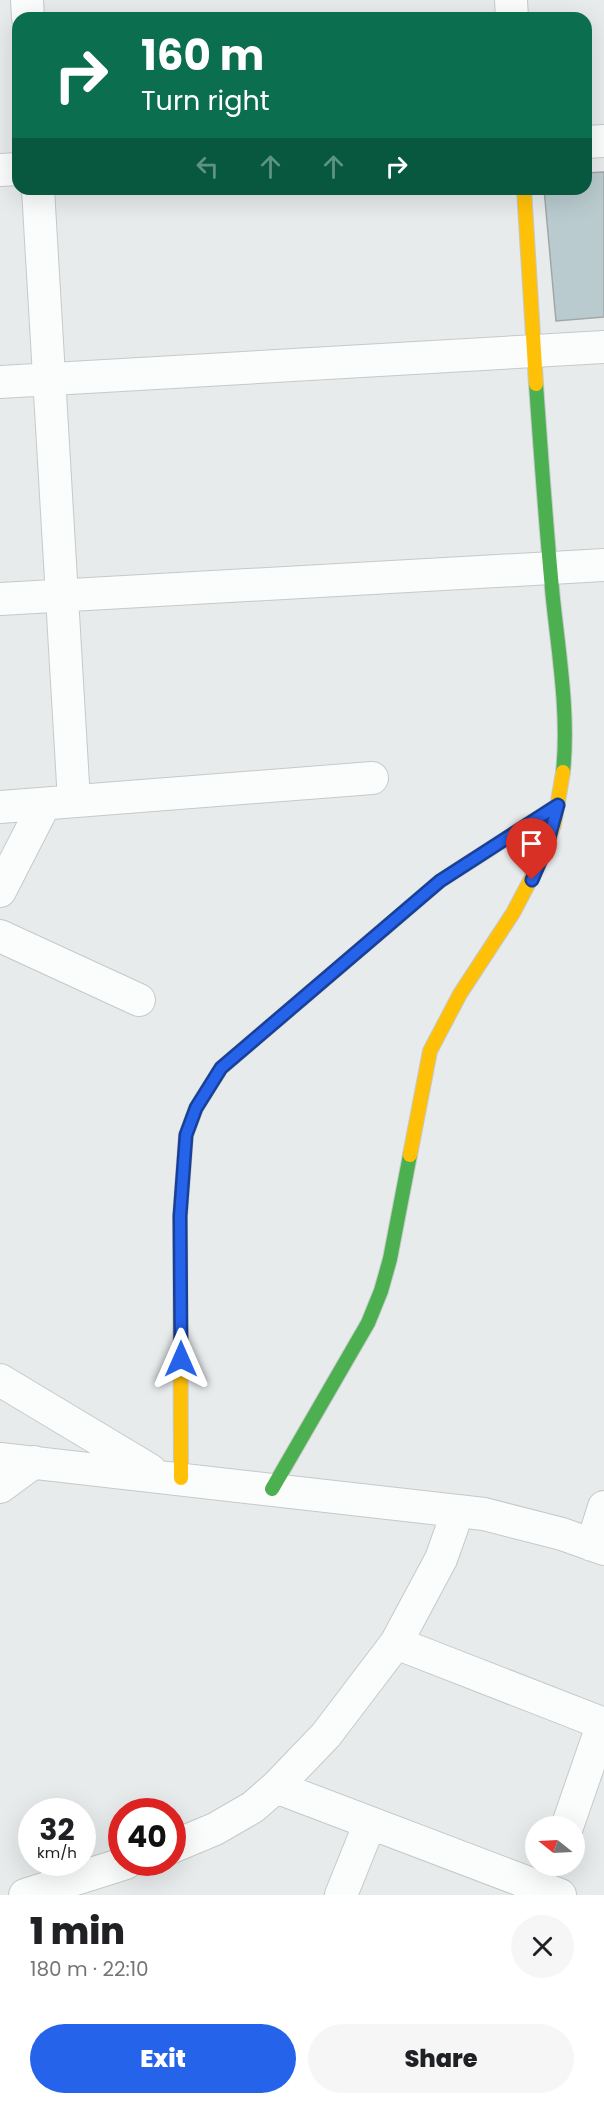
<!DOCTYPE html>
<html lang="en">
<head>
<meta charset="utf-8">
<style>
  body { margin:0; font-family:Poppins,sans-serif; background:#f6f6f6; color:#202124; height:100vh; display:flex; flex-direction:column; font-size:22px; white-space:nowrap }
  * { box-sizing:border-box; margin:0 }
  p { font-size:20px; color:#757577 }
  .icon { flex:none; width:33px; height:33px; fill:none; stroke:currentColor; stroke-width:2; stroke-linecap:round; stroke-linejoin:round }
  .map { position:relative; height:1895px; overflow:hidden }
  .sheet { display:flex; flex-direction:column; background:#fff; flex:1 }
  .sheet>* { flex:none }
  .top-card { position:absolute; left:12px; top:12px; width:580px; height:183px; border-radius:18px; box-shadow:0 6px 24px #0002; background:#0b6e4f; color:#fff; overflow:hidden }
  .needle { width:39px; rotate:288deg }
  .fabs { position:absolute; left:525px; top:1816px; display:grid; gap:12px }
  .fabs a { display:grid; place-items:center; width:60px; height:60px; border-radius:50%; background:#fff; box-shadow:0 6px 24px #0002; font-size:30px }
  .speed { position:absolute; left:18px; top:1798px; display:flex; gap:12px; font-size:30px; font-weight:700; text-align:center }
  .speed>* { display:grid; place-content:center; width:78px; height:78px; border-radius:50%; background:#fff; box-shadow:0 6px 24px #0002; line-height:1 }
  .speed small { font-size:15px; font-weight:400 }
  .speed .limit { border:9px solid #d22; background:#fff; color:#111 }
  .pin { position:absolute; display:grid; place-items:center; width:51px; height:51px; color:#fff; margin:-62px -26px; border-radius:50% 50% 50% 0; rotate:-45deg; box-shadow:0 0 6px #0007 }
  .pin .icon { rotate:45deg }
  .me { position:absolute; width:66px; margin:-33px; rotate:0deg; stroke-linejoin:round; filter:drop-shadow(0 0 4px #0008) }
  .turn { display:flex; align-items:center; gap:21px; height:126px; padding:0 30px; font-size:27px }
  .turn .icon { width:78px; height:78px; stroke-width:2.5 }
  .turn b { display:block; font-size:42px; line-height:51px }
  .lanes { display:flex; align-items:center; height:57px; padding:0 30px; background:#0003; justify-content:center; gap:30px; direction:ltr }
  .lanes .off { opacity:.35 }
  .round { display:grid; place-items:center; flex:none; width:63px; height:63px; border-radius:32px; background:#f6f6f6 }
  .head { display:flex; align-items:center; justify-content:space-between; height:102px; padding:0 30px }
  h1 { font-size:36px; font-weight:800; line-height:45px }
  .cta { display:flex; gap:12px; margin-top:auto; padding:12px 30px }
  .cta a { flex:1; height:69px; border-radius:36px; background:#2563eb; color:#fff; font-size:24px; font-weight:800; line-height:69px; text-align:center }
  .cta a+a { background:#f6f6f6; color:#202124 }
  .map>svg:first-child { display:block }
  .building { fill:#b9cbcf; stroke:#a3a6a7; stroke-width:1.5 }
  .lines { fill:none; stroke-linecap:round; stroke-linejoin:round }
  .street-casing { stroke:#c6c9ca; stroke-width:34 }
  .fast-casing { stroke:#c6c9ca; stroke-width:16 }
  .slow-casing { stroke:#c6c9ca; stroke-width:16 }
  .jam-casing { stroke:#c6c9ca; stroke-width:16 }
  .street { stroke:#fbfcfc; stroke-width:32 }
  .fast { stroke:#4caf50; stroke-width:14 }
  .slow { stroke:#ffc107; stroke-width:14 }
  .jam { stroke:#c62828; stroke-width:14 }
  .route-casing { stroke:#184099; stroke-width:15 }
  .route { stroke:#2563eb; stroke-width:10 }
</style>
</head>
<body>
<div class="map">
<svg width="604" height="1895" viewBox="0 0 604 1895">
  <rect width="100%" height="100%" fill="#e7ebec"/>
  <!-- building -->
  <path class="building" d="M604 172V317L556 321 544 189H586V173Z"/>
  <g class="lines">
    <defs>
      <path id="street" d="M27 0 28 18
        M511 0 512 18
        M586 142 604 141
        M0 170 18 169
        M38 189 74 801
        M0 382 604 347
        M0 599 604 565
        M0 807 372 778
        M0 891 44 805
        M0 936 139 1000
        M0 1380 150 1470
        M0 1459 484 1514 562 1534 604 1549
        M0 1487 34 1462
        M592 1545 604 1507
        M396 1643 604 1724
        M276 1787 560 1895
        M567 1827 603 1723
        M172 1847 215 1829 253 1807 276 1787 326 1735 396 1643 441 1559 458 1511
        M25 1895 126 1863
        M341 1895 370 1823"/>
      <path id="fast" d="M536 384C541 456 546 527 553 599 559 656 569 715 563 772
        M384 929 440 881 558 805
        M272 1489 368 1323 381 1291 390 1259 410 1155"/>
      <path id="slow" d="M524 189 536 384
        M410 1155 430 1051 460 994 513 913 543 856 554 825 563 772
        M181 1478 180 1216 186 1135 196 1108 218 1073"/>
      <path id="jam" d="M218 1073 221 1068 384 929"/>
    </defs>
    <!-- street casing -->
    <use href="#street" class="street-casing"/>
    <!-- fast casing -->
    <use href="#fast" class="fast-casing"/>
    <!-- slow casing -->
    <use href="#slow" class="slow-casing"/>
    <!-- jam casing -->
    <use href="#jam" class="jam-casing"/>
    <!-- street -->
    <use href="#street" class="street"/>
    <!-- fast -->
    <use href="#fast" class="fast"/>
    <!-- slow -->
    <use href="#slow" class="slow"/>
    <!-- jam -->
    <use href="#jam" class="jam"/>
  </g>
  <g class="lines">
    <defs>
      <path id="route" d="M181 1359 180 1216 186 1135 196 1108 221 1068 440 881 558 805 547 845 532 880"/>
    </defs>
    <!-- route casing -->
    <use href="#route" class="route-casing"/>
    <!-- route -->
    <use href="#route" class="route"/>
  </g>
</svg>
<div class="fabs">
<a><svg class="needle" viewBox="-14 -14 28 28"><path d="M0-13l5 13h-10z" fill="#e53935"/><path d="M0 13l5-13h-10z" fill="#757577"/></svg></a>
</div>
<div class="speed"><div>32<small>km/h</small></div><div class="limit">40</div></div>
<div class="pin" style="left:532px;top:880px;background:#d93025"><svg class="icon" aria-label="arrive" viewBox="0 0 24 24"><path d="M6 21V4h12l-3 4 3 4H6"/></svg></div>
<svg class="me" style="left:181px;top:1359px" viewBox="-20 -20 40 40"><path d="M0-17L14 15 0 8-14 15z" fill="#2563eb" stroke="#fff" stroke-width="4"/></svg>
<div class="top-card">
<div class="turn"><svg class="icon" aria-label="right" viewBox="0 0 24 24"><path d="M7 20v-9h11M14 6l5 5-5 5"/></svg><div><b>160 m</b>Turn right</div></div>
<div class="lanes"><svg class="icon off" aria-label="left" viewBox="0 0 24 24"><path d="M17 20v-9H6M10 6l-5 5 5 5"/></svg><svg class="icon off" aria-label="ahead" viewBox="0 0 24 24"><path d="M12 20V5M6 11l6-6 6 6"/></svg><svg class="icon off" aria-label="ahead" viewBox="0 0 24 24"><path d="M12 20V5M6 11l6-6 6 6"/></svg><svg class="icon" aria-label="right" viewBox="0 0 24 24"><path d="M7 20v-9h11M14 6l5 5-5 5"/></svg></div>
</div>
</div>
<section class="sheet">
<div class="head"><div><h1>1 min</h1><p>180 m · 22:10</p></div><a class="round"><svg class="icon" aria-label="close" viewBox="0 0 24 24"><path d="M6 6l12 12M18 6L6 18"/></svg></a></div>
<div class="cta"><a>Exit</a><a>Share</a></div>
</section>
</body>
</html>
